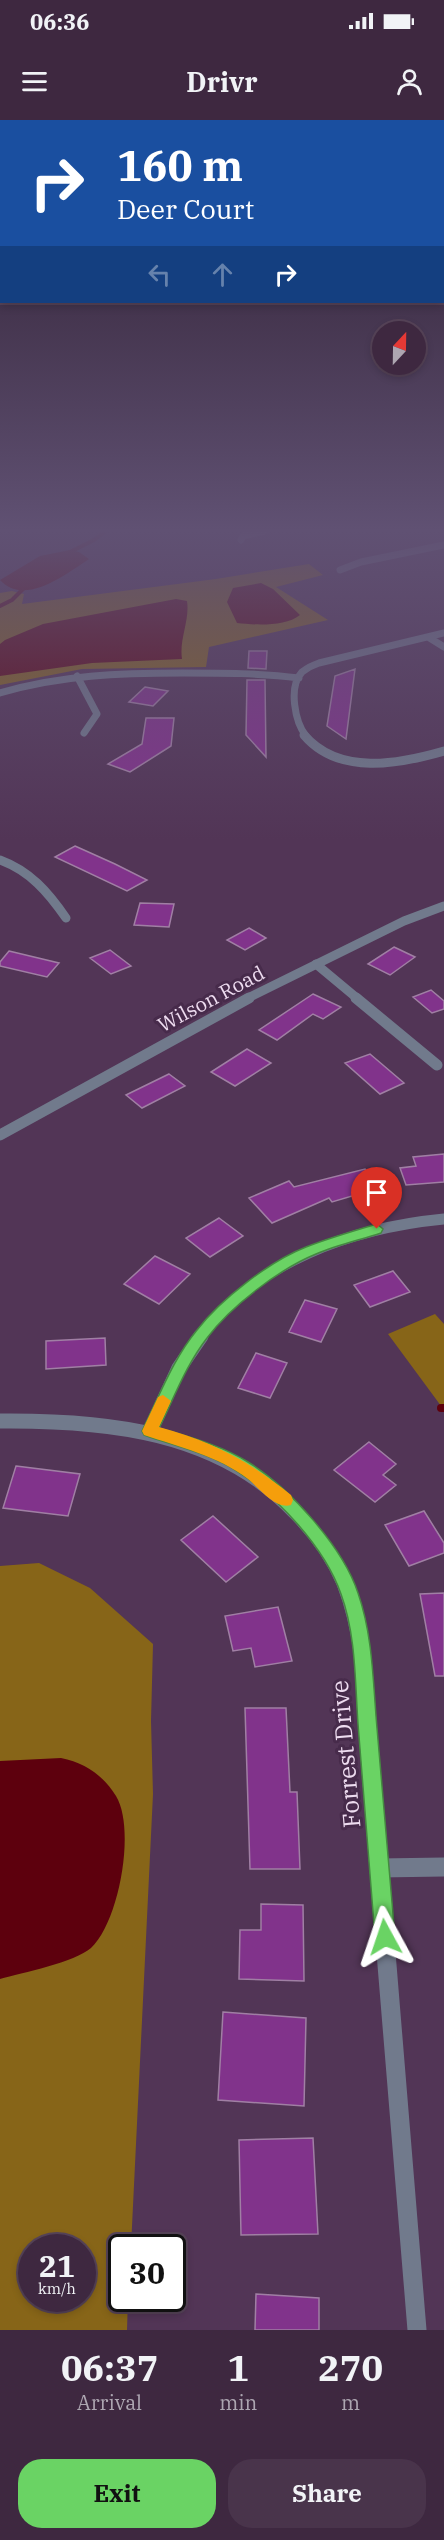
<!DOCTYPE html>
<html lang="en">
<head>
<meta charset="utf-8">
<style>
  body { margin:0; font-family:"IBM Plex Serif",serif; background:#49344b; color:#f1f3f6; height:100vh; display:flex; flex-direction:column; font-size:22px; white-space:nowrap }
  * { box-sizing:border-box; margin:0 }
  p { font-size:20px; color:#ada6b1 }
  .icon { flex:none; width:33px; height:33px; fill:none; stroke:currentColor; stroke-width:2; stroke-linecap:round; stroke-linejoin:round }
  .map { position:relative; height:2210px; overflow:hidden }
  .drawer { display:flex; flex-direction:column; background:#3e2840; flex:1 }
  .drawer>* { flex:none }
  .hud { position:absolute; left:0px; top:0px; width:444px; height:183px; box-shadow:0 3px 9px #0003,0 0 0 2px #574459; background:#1a4fa0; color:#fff; overflow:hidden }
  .needle { width:39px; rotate:22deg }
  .controls { position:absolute; left:372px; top:201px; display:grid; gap:12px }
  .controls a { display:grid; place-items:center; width:54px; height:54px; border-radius:50%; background:#3e2840; box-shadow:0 3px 9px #0003,0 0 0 2px #574459; font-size:30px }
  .speed { position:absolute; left:18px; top:2114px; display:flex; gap:12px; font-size:30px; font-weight:700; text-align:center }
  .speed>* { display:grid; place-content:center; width:78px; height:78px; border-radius:50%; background:#3e2840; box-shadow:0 3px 9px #0003,0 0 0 2px #574459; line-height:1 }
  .speed small { font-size:15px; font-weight:400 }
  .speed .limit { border:3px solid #111; border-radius:9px; background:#fff; color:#111 }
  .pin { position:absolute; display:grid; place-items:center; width:51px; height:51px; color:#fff; margin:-62px -26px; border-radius:50% 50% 50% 0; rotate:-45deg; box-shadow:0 0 6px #0007 }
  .pin .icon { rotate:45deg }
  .me { position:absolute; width:66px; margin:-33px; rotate:355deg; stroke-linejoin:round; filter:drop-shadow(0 0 4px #0008) }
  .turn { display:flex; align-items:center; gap:21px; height:126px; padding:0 18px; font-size:27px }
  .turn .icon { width:78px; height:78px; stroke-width:2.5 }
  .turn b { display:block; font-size:42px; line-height:51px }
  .lanes { display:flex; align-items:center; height:57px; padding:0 18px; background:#0003; justify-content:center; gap:30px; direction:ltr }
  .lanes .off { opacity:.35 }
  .eta { display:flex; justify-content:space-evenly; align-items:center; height:102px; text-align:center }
  .eta b { font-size:36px; font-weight:700; line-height:42px }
  .primary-button { display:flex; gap:12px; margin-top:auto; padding:12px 18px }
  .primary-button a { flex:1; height:69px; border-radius:24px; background:#6ad364; color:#111; font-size:24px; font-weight:700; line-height:69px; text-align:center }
  .primary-button a+a { background:#49344b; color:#f1f3f6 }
  .status { display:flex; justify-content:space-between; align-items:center; height:42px; padding:0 30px; background:#3e2840; direction:ltr }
  .status svg { height:16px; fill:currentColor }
  header { display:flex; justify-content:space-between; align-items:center; height:78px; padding:0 18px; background:#3e2840; font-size:27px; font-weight:700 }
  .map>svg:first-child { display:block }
  .green { fill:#876518; fill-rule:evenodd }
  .water { fill:#5d000d }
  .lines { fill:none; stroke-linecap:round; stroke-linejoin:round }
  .stream-far1 { stroke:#5d000d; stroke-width:4 }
  .stream { stroke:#5d000d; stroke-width:8 }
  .building { fill:#81338b; stroke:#a07fa4; stroke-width:1.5 }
  .minor-far4 { stroke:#717a8c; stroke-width:7 }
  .minor-far3 { stroke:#717a8c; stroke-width:9 }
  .minor-far2 { stroke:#717a8c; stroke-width:11 }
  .minor-far1 { stroke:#717a8c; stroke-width:15 }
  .minor { stroke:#717a8c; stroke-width:19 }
  .tertiary-far1 { stroke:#717a8c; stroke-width:9 }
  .tertiary { stroke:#717a8c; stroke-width:11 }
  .route { fill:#6ad364; stroke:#458941; stroke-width:1.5 }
  .slow { fill:#f59e0b }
  .labels { text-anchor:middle; stroke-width:6; stroke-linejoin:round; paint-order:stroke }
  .street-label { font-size:20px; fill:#eedcf0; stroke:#472b4b }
  .near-street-label { font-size:24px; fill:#eedcf0; stroke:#472b4b }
</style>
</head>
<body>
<div class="status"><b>06:36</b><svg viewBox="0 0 49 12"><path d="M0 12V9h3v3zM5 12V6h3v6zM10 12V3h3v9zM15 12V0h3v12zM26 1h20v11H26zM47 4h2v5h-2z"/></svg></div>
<header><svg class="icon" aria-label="menu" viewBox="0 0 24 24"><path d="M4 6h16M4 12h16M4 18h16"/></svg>Drivr<svg class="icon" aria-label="person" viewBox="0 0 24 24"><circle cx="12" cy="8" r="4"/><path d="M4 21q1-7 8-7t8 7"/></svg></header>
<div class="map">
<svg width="444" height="2210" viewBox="0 0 444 2210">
  <rect width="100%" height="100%" fill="#523556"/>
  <!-- green -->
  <path class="green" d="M309 444 323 455 276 467 328 500 209 527 206 547 82 549 0 565V473L12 471 24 474 22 484 216 459Z
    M435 1194 444 1204V1290L388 1214Z
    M39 1443 90 1468 153 1524 151 1601 153 1674 131 2127H122V2178H128L127 2210H0V1446ZM32 2127H82V2178H32Z"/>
  <!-- water -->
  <path class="water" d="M70 430 79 432 89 439C66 454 25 487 0 460L40 436Z
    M261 463 273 469 300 495C285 507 255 505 237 503L227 482 233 468Z
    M176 479 187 481C190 500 179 519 182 539L92 543 0 556V524L5 520 43 504Z
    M61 1638C85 1643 103 1655 116 1676 136 1709 119 1802 91 1828 75 1842 22 1853 0 1859V1641Z"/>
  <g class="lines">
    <!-- stream-far1 -->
    <path class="stream-far1" d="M64 435 94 420 105 411
      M0 486 12 480 27 465"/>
    <!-- stream -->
    <path class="stream" d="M441 1288H444"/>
  </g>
  <!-- building -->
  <path class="building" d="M249 531H267L266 549 248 548Z
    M355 549 346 619 327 606 335 556Z
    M247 560H265L266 637 246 615Z
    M145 567 168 571 153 586 129 582Z
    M146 598H174L171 626 130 652 108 644 142 624Z
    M75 726 115 744 147 760 127 771 55 737Z
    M140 783 174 784 169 807 134 805Z
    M249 808 266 818 245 830 227 820Z
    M394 827 415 837 390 855 368 844Z
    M110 830 131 846 111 854 90 838Z
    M9 831 59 843 47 857 0 846V842Z
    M431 870 444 881V889L432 893 413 877Z
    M313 874 341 887 323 899 313 894 277 920 259 910Z
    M247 929 271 943 235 966 211 952Z
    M370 934 404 963 380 974 345 943Z
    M169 954 185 966 142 988 126 975Z
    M444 1034V1062L406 1065 400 1048 416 1046 413 1037Z
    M365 1049 379 1068 332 1082 329 1078 272 1103 249 1078 289 1061 294 1067Z
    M219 1098 243 1116 210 1137 186 1118Z
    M155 1136 190 1154 159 1184 124 1164Z
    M393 1151 410 1172 370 1187 354 1165Z
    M305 1180 337 1189 321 1222 289 1212Z
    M105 1218 106 1245 46 1249V1221Z
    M256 1233 287 1243 270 1278 238 1268Z
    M369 1322 396 1344 383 1355 396 1365 375 1382 334 1350Z
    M16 1346 80 1354 68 1396 3 1388Z
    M424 1391 444 1423V1433L409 1446 385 1405Z
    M213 1396 258 1437 226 1462 181 1420Z
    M444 1473V1556H435L420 1474Z
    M278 1487 292 1541 255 1547 251 1528 233 1531 225 1496Z
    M245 1588H286L290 1672H297L300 1749H250Z
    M261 1784 303 1785 304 1861 239 1859 240 1810H261Z
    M223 1892 306 1898 304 1986 218 1980Z
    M313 2018 318 2114 241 2115 239 2020Z
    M256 2174 319 2178V2210H255Z"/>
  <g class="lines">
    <!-- minor-far4 -->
    <path class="minor-far4" d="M241 420 243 416 264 411
      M340 450 361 442 444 425
      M428 517 444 527
      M77 556 97 594 84 613
      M0 573C60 555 121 553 183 553 222 553 261 553 299 558
      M306 616C295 602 288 567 302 552 307 548 313 545 319 543L444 513"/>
    <!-- minor-far3 -->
    <path class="minor-far3" d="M304 615C339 656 399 644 444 631
      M0 740C30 751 48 772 66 798
      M316 844 358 879"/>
    <!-- minor-far2 -->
    <path class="minor-far2" d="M356 878 437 945
      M199 1217C258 1141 351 1108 444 1099"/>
    <!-- minor-far1 -->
    <path class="minor-far1" d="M0 1301C106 1300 218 1311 295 1392 315 1412 333 1437 344 1463 367 1523 366 1589 371 1652
      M150 1311 179 1248 201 1216"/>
    <!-- minor -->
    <path class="minor" d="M371 1650 417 2210
      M379 1748 444 1747"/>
    <!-- tertiary-far1 -->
    <path class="tertiary-far1" d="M246 879 404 801 444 786"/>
    <!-- tertiary -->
    <path class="tertiary" d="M0 1015 249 878"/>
  </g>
  <!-- sky -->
  <linearGradient id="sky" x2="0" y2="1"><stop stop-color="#2d1d2f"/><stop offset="0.57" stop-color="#605173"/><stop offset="1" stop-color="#605173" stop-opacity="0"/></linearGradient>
  <rect width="444" height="720" fill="url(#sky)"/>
  <!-- route -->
  <path class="route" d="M377 1104 383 1109 381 1113C360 1120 337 1125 316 1134 279 1149 230 1187 207 1218 186 1245 174 1278 159 1308 189 1317 221 1325 248 1342 289 1367 343 1427 358 1473 373 1516 373 1563 377 1608 383 1678 389 1748 395 1817L392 1825 385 1828 378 1825 375 1817C369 1746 364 1675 358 1604 355 1562 356 1515 341 1474 325 1428 278 1377 237 1351 209 1333 175 1326 144 1315L142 1311C159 1277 173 1239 197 1210 221 1179 270 1141 306 1127 329 1118 353 1111 377 1104Z"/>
  <!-- slow -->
  <path class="slow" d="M163 1275 171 1281 159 1307C212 1321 249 1341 291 1375L293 1380 291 1385C276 1390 259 1368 248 1359 218 1336 180 1327 144 1315L142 1311 158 1277Z"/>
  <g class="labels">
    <!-- street labels -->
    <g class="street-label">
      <text transform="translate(211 879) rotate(-28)" y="7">Wilson Road</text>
    </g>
    <!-- near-street labels -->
    <g class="near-street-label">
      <text transform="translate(346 1634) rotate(-95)" y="8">Forrest Drive</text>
    </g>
  </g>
</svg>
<div class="controls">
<a><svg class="needle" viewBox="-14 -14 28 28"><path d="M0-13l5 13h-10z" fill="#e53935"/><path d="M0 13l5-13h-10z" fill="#ada6b1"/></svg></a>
</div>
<div class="speed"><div>21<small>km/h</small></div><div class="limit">30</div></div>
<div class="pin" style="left:377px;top:1109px;background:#d93025"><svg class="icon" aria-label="arrive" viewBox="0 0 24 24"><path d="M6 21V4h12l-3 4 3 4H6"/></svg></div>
<svg class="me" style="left:385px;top:1817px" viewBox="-20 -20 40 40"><path d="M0-17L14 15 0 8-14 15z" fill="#6ad364" stroke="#fff" stroke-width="4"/></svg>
<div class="hud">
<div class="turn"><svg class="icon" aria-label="right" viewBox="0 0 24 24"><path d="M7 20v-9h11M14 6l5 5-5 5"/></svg><div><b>160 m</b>Deer Court</div></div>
<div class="lanes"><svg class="icon off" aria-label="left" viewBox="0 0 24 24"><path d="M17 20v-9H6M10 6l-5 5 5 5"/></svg><svg class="icon off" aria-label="ahead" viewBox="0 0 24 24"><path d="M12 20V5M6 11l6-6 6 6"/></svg><svg class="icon" aria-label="right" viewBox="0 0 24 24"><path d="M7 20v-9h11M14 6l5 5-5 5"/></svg></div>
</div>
</div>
<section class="drawer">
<div class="eta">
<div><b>06:37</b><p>Arrival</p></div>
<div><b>1</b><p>min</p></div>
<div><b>270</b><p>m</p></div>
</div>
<div class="primary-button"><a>Exit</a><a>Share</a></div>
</section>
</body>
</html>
